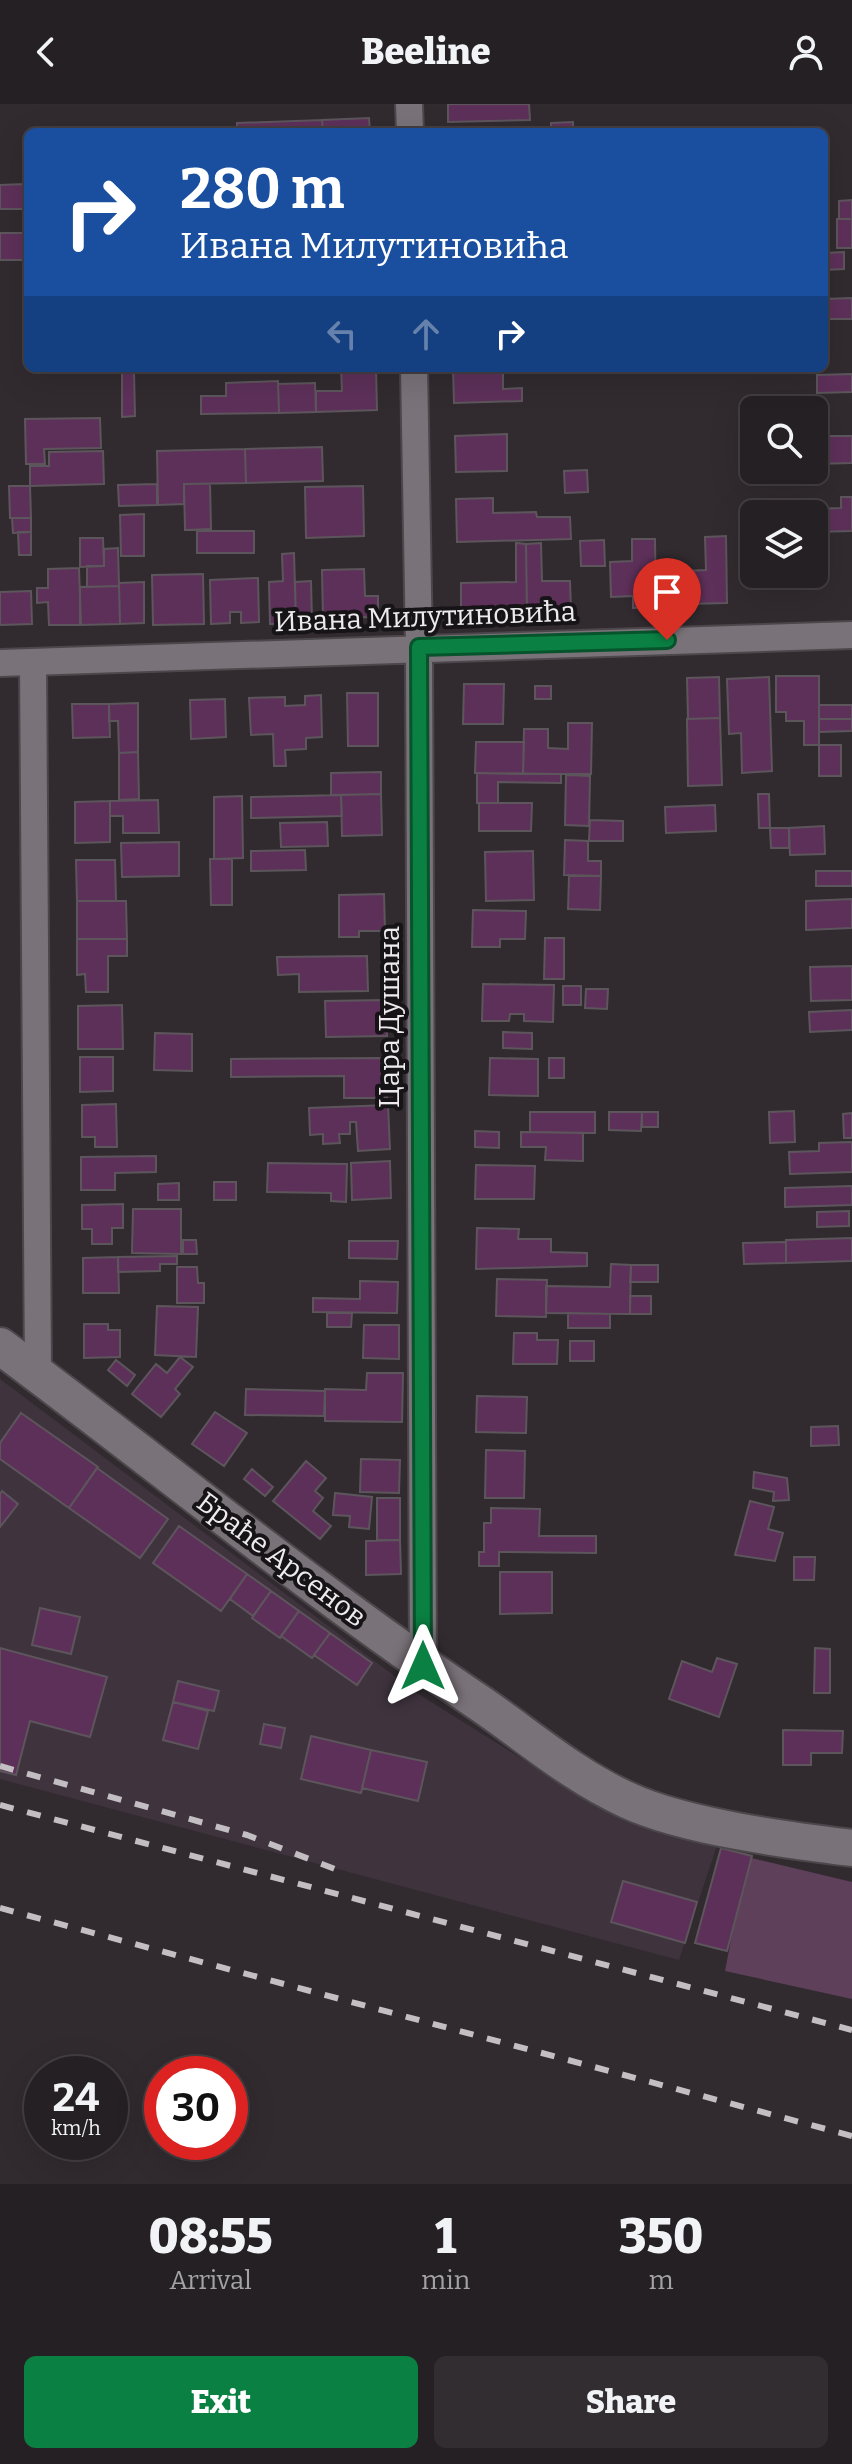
<!DOCTYPE html>
<html lang="en">
<head>
<meta charset="utf-8">
<style>
  body { margin:0; font-family:Bitter,serif; background:#312d31; color:#f1f3f6; height:100vh; display:flex; flex-direction:column; font-size:30px; white-space:nowrap }
  * { box-sizing:border-box; margin:0 }
  p { font-size:26px; color:#a3a3a6 }
  .icon { flex:none; width:44px; height:44px; fill:none; stroke:currentColor; stroke-width:2; stroke-linecap:round; stroke-linejoin:round }
  .map { position:relative; height:2080px; overflow:hidden }
  .sheet { display:flex; flex-direction:column; background:#252024; flex:1 }
  .sheet>* { flex:none }
  .top-card { position:absolute; left:24px; top:24px; width:804px; height:244px; border-radius:12px; box-shadow:0 8px 32px #0002,0 0 0 2px #423e41; background:#1a4fa0; color:#fff; overflow:hidden }
  .fabs { position:absolute; left:740px; top:292px; display:grid; gap:16px }
  .fabs a { display:grid; place-items:center; width:88px; height:88px; border-radius:12px; background:#252024; box-shadow:0 8px 32px #0002,0 0 0 2px #423e41; font-size:40px }
  .speed { position:absolute; left:24px; top:1952px; display:flex; gap:16px; font-size:40px; font-weight:700; text-align:center }
  .speed>* { display:grid; place-content:center; width:104px; height:104px; border-radius:50%; background:#252024; box-shadow:0 8px 32px #0002,0 0 0 2px #423e41; line-height:1 }
  .speed small { font-size:20px; font-weight:400 }
  .speed .limit { border:12px solid #d22; background:#fff; color:#111 }
  .pin { position:absolute; display:grid; place-items:center; width:68px; height:68px; color:#fff; margin:-82px -34px; border-radius:50% 50% 50% 0; rotate:-45deg; box-shadow:0 0 8px #0007 }
  .pin .icon { rotate:45deg }
  .me { position:absolute; width:88px; margin:-44px; rotate:0deg; stroke-linejoin:round; filter:drop-shadow(0 0 6px #0008) }
  .turn { display:flex; align-items:center; gap:28px; height:168px; padding:0 24px; font-size:36px }
  .turn .icon { width:104px; height:104px; stroke-width:2.5 }
  .turn b { display:block; font-size:56px; line-height:68px }
  .lanes { display:flex; align-items:center; height:76px; padding:0 24px; background:#0003; justify-content:center; gap:40px; direction:ltr }
  .lanes .off { opacity:.35 }
  .eta { display:flex; justify-content:space-evenly; align-items:center; height:136px; text-align:center }
  .eta b { font-size:48px; font-weight:800; line-height:56px }
  .button { display:flex; gap:16px; margin-top:auto; padding:16px 24px }
  .button a { flex:1; height:92px; border-radius:12px; background:#0b8043; color:#fff; font-size:32px; font-weight:800; line-height:92px; text-align:center }
  .button a+a { background:#312d31; color:#f1f3f6 }
  header { display:flex; justify-content:space-between; align-items:center; height:104px; padding:0 24px; background:#252024; font-size:36px; font-weight:800 }
  .map>svg:first-child { display:block }
  .built { fill:#3f343e }
  .green { fill:#5e405b }
  .building { fill:#5d3059; stroke:#5d555c; stroke-width:2 }
  .lines { fill:none; stroke-linecap:round; stroke-linejoin:round }
  .minor-casing { stroke:#4c474b; stroke-width:30 }
  .secondary-casing { stroke:#4c474b; stroke-width:40 }
  .minor { stroke:#7a7279; stroke-width:26 }
  .secondary { stroke:#7a7279; stroke-width:36 }
  .rail { stroke:#c2bec2; stroke-width:6; stroke-dasharray:14 14; stroke-linecap:butt }
  .route-casing { stroke:#07532c; stroke-width:20 }
  .route { stroke:#0b8043; stroke-width:14 }
  .labels { text-anchor:middle; stroke-width:8; stroke-linejoin:round; paint-order:stroke }
  .street-label { font-size:28px; fill:#eeeaee; stroke:#171417 }
</style>
</head>
<body>
<header><svg class="icon" aria-label="back" viewBox="0 0 24 24"><path d="M15 5l-7 7 7 7"/></svg>Beeline<svg class="icon" aria-label="person" viewBox="0 0 24 24"><circle cx="12" cy="8" r="4"/><path d="M4 21q1-7 8-7t8 7"/></svg></header>
<div class="map">
<svg width="852" height="2080" viewBox="0 0 852 2080">
  <rect width="100%" height="100%" fill="#312b30"/>
  <!-- built -->
  <path class="built" d="M0 1275 417 1589 597 1702 718 1738 679 1856 0 1675Z"/>
  <!-- green -->
  <path class="green" d="M747 1753 852 1778V1895L725 1867Z"/>
  <!-- building -->
  <path class="building" d="M448 0H529L530 16 448 18Z
    M369 14 370 28H323L322 16Z
    M322 16 323 28H237V19Z
    M573 18V28H551V19Z
    M25 80 26 105H0V81Z
    M852 96V115H839V97Z
    M837 115H852V144H837Z
    M0 129H25L26 156H0Z
    M844 148V165L824 166V149Z
    M852 194V215H824V195Z
    M341 264H376L377 306 316 308V287H342Z
    M453 264H503V285L522 284V297L454 299Z
    M122 267H134L135 312 122 313Z
    M852 270V288L817 289V271Z
    M278 277 279 309 201 310V292H226V279Z
    M315 279 316 308 279 309 278 280Z
    M100 314 101 344 44 345 45 360H26L25 315Z
    M507 330V367L456 368 455 332Z
    M814 332H852V359L814 360Z
    M322 343 323 377 246 379 245 345Z
    M245 345 246 379 184 380V400L158 401 157 347Z
    M103 347 104 380 30 382V362H49V348Z
    M587 366 588 388 565 389 564 367Z
    M157 380V401L119 402 118 381Z
    M184 380H210L211 425 185 426Z
    M9 382H30L31 414H10Z
    M363 382 364 432 306 434 305 383Z
    M841 393H852V427L814 428V410H781V406L841 404Z
    M493 394V409L536 408 537 413H570L571 435 457 438 456 395Z
    M144 410V452H121L120 411Z
    M12 414H31V428L13 429Z
    M197 427H254V449H197Z
    M18 428H31V451H19Z
    M726 432 727 499 685 500 684 467 706 466 705 433Z
    M80 434H103L104 462 80 463Z
    M632 435H655L656 503 633 504V492L611 493 610 458 632 457Z
    M604 436 605 462H581L580 437Z
    M516 439 526 440 527 507H461V479L516 478Z
    M541 439 542 477H570L571 506 527 507 526 440Z
    M118 444 119 482 87 483V462H104V445Z
    M294 449 296 519 270 520 269 478 283 477 282 450Z
    M79 464 81 521H49L48 498 37 499V484H48V465Z
    M364 465 365 492H378V513L323 514 322 466Z
    M203 470 204 520 153 521 152 471Z
    M258 474 259 518 241 519V508H230V519L211 520 210 476Z
    M311 477 312 518 296 519 295 478Z
    M144 478V519L120 520 119 479Z
    M119 482 120 520 80 521V483Z
    M31 487 32 520 0 521V488Z
    M776 572H819V641H804V617H786V608H776Z
    M719 573 720 614 688 615 687 574Z
    M769 573 772 667 742 669 741 629 729 630 727 575Z
    M464 580H504L503 620H463Z
    M535 582H551V595H535Z
    M347 589H378V642H348Z
    M321 591 322 633 306 634V645L285 646 286 662H274L273 630 251 631 249 594 285 593V602L305 601V592Z
    M225 595 226 633 191 635 190 596Z
    M138 599V648L119 649 118 617H109V600Z
    M72 600H109L110 633 73 634Z
    M819 601H852V615H819Z
    M720 614 722 681 688 682 687 615Z
    M819 615H852V627L819 628Z
    M568 619H592L591 670H523L524 625H548V644L568 645Z
    M476 638H524L523 670 475 669Z
    M819 641H841V672H819Z
    M138 648 139 695 119 696V649Z
    M381 668V690L331 691V669Z
    M477 669 561 670V679L498 678V699H477Z
    M566 671 590 672 589 722 565 721Z
    M381 690 382 731 342 732 341 691Z
    M758 690H769L770 724H759Z
    M341 691 342 712 251 714V693Z
    M242 692 243 754 214 755V693Z
    M158 696 159 729H123V712H110V697Z
    M110 697V738L75 739V698Z
    M479 699H532L531 727H479Z
    M715 701 716 727 666 729 665 703Z
    M590 716 623 717V737H589Z
    M327 718 328 742 281 743 280 719Z
    M824 722 825 750 790 751 789 724Z
    M770 724H789V744H771Z
    M565 736 588 737V757H601V772L564 771Z
    M179 738V772L122 773 121 739Z
    M305 746 306 766 251 767V747Z
    M533 747 534 796 486 797 485 748Z
    M210 755H232V801H211Z
    M76 756H115L116 797H77Z
    M816 767H852V782H816Z
    M569 772H601L600 806 568 805Z
    M384 790 385 827H359V833H339V791Z
    M852 795V824L806 826V797Z
    M77 797H126L127 835H77Z
    M473 806 526 807 525 835H500V843H472Z
    M545 834H564V875H544Z
    M77 835H127V852H108V888H86L85 870 77 871Z
    M367 852 368 887 299 888V870L278 871 277 853Z
    M852 862V896L811 897 810 863Z
    M483 880 554 881 553 918 524 917V910H510L509 917H482Z
    M563 882H581V901H563Z
    M586 885H608L607 905 585 904Z
    M386 896 387 932 326 933 325 897Z
    M122 901 123 945H78V902Z
    M852 906V926L810 928 809 908Z
    M503 928 532 929V945L503 944Z
    M155 929 192 930V967L154 966Z
    M80 953H113V987L80 988Z
    M387 954V994H344V972L231 973V955Z
    M490 954 538 955V992L489 991Z
    M549 954H564V974H549Z
    M116 1000 117 1043H95V1033H82V1001Z
    M388 1001 390 1045 358 1047 356 1018H350V1030H339L340 1039 323 1040V1030L310 1031 309 1004Z
    M794 1007 795 1038 770 1039 769 1008Z
    M530 1008H595V1029L530 1028Z
    M609 1008H642L641 1027 609 1026Z
    M642 1008H658V1023H642Z
    M852 1009V1034H844L843 1010Z
    M475 1027 499 1028V1044L475 1043Z
    M521 1028 583 1029V1057L545 1056 546 1043H521Z
    M852 1038V1068L790 1070 789 1048 819 1047V1039Z
    M156 1052V1068L115 1069V1086H81V1053Z
    M390 1057 391 1094 352 1096 351 1059Z
    M268 1059 347 1060 346 1098 331 1097V1089L267 1088Z
    M476 1061 535 1062 534 1095H475Z
    M214 1078H236V1096H214Z
    M179 1079V1096H158V1080Z
    M852 1082V1101L785 1103V1084Z
    M123 1100V1124H112V1140H92V1125H82V1101Z
    M133 1105H181V1150L132 1149Z
    M849 1107V1122L817 1123V1108Z
    M477 1124 519 1125 518 1135H551V1148L587 1149V1162L476 1165Z
    M852 1134V1157L786 1159V1136Z
    M183 1136H196L197 1150H183Z
    M349 1137H398L397 1155 349 1154Z
    M786 1138V1159L744 1160 743 1139Z
    M177 1152V1160H160V1167L118 1168V1153Z
    M118 1153 119 1189H83V1154Z
    M611 1160 631 1161 630 1210 546 1209V1182L610 1183Z
    M631 1161H658V1178H630Z
    M177 1163H197L198 1179H204V1199H177Z
    M497 1175 547 1176 546 1213 496 1212Z
    M360 1177 398 1178 397 1209 313 1208V1194L360 1195Z
    M630 1192H651V1210H630Z
    M157 1202 198 1203 196 1253 155 1251Z
    M327 1209H352L351 1223H327Z
    M568 1209 610 1210V1224H568Z
    M84 1220H108V1226H120V1253L84 1254Z
    M364 1221H399V1255L363 1254Z
    M514 1229H537V1236H558L557 1260H513Z
    M570 1237H594V1257H570Z
    M180 1253 193 1263 175 1285 180 1290 161 1313 132 1290 156 1260 167 1269Z
    M116 1256 135 1271 127 1282 108 1266Z
    M367 1269H403L402 1318 325 1317V1285L366 1286Z
    M246 1285 325 1287 324 1312 245 1311Z
    M477 1292 527 1293 526 1329 476 1328Z
    M215 1308 247 1329 224 1362 192 1340Z
    M21 1309 98 1363 69 1404 0 1355V1339Z
    M838 1322 839 1341 811 1342V1323Z
    M486 1346 525 1347 524 1394H485Z
    M361 1355 400 1356 399 1389 360 1388Z
    M306 1357 326 1374 315 1387 323 1394 313 1407 331 1422 320 1435 273 1397Z
    M97 1364 168 1415 140 1454 69 1404Z
    M252 1365 273 1383 265 1392 244 1375Z
    M754 1368 787 1374 789 1396 773 1397 774 1388 753 1384Z
    M2 1387 18 1400 0 1423V1390Z
    M335 1389 372 1393 369 1425 349 1423 350 1412 333 1411Z
    M377 1394H400V1436H377Z
    M750 1397 774 1403 768 1425 783 1429 775 1457 735 1451Z
    M491 1404 540 1405 539 1432H596V1449L499 1448V1462H479V1448H484V1419H491Z
    M179 1422 247 1470 221 1507 153 1459Z
    M400 1436 401 1470 366 1471V1437Z
    M794 1453H815L814 1476H794Z
    M500 1468H552V1509L500 1510Z
    M247 1470 271 1487 253 1512 230 1495Z
    M271 1487 299 1507 280 1534 252 1514Z
    M40 1504 80 1513 71 1550 32 1541Z
    M299 1507 330 1529 312 1554 281 1532Z
    M330 1529 372 1559 357 1581 314 1551Z
    M0 1544 107 1573 90 1633 30 1617 16 1671 0 1667Z
    M815 1544 830 1545V1589H814Z
    M717 1554 737 1560 719 1613 669 1595 682 1557 712 1568Z
    M178 1577 219 1587 214 1607 173 1598Z
    M173 1598 208 1607 198 1645 163 1636Z
    M264 1620 285 1624 281 1644 260 1640Z
    M783 1626 843 1627 842 1649H811V1661H783Z
    M311 1632 371 1646 361 1689 301 1675Z
    M371 1646 427 1658 418 1697 362 1684Z
    M721 1744 752 1752 727 1847 695 1839Z
    M623 1777 697 1798 685 1839 611 1818Z"/>
  <g class="lines">
    <defs>
      <path id="minor" d="M409 0 410 28
        M414 264 419 543 423 1562
        M33 558 38 1270
        M0 559 852 531"/>
      <path id="secondary" d="M0 1242C160 1361 315 1489 481 1600 529 1633 574 1672 627 1696 685 1723 788 1736 852 1744"/>
    </defs>
    <!-- minor casing -->
    <use href="#minor" class="minor-casing"/>
    <!-- secondary casing -->
    <use href="#secondary" class="secondary-casing"/>
    <!-- minor -->
    <use href="#minor" class="minor"/>
    <!-- secondary -->
    <use href="#secondary" class="secondary"/>
    <!-- rail -->
    <path class="rail" d="M0 1662 247 1731 340 1767
      M0 1701 852 1926
      M0 1804 852 2032"/>
  </g>
  <g class="lines">
    <defs>
      <path id="route" d="M423 1562 419 543 667 536"/>
    </defs>
    <!-- route casing -->
    <use href="#route" class="route-casing"/>
    <!-- route -->
    <use href="#route" class="route"/>
  </g>
  <g class="labels">
    <!-- street labels -->
    <g class="street-label">
      <text transform="translate(425 512) rotate(-2)" y="10">Ивана Милутиновића</text>
      <text transform="translate(389 913) rotate(-90)" y="10">Цара Душана</text>
      <text transform="translate(282 1455) rotate(37)" y="10">Браће Арсенов</text>
    </g>
  </g>
</svg>
<div class="fabs">
<a><svg class="icon" aria-label="search" viewBox="0 0 24 24"><circle cx="10" cy="10" r="6"/><path d="M15 15l6 6"/></svg></a>
<a><svg class="icon" aria-label="layers" viewBox="0 0 24 24"><path d="M12 4l9 5-9 5-9-5zM3 14l9 5 9-5"/></svg></a>
</div>
<div class="speed"><div>24<small>km/h</small></div><div class="limit">30</div></div>
<div class="pin" style="left:667px;top:536px;background:#d93025"><svg class="icon" aria-label="arrive" viewBox="0 0 24 24"><path d="M6 21V4h12l-3 4 3 4H6"/></svg></div>
<svg class="me" style="left:423px;top:1562px" viewBox="-20 -20 40 40"><path d="M0-17L14 15 0 8-14 15z" fill="#0b8043" stroke="#fff" stroke-width="4"/></svg>
<div class="top-card">
<div class="turn"><svg class="icon" aria-label="right" viewBox="0 0 24 24"><path d="M7 20v-9h11M14 6l5 5-5 5"/></svg><div><b>280 m</b>Ивана Милутиновића</div></div>
<div class="lanes"><svg class="icon off" aria-label="left" viewBox="0 0 24 24"><path d="M17 20v-9H6M10 6l-5 5 5 5"/></svg><svg class="icon off" aria-label="ahead" viewBox="0 0 24 24"><path d="M12 20V5M6 11l6-6 6 6"/></svg><svg class="icon" aria-label="right" viewBox="0 0 24 24"><path d="M7 20v-9h11M14 6l5 5-5 5"/></svg></div>
</div>
</div>
<section class="sheet">
<div class="eta">
<div><b>08:55</b><p>Arrival</p></div>
<div><b>1</b><p>min</p></div>
<div><b>350</b><p>m</p></div>
</div>
<div class="button"><a>Exit</a><a>Share</a></div>
</section>
</body>
</html>
